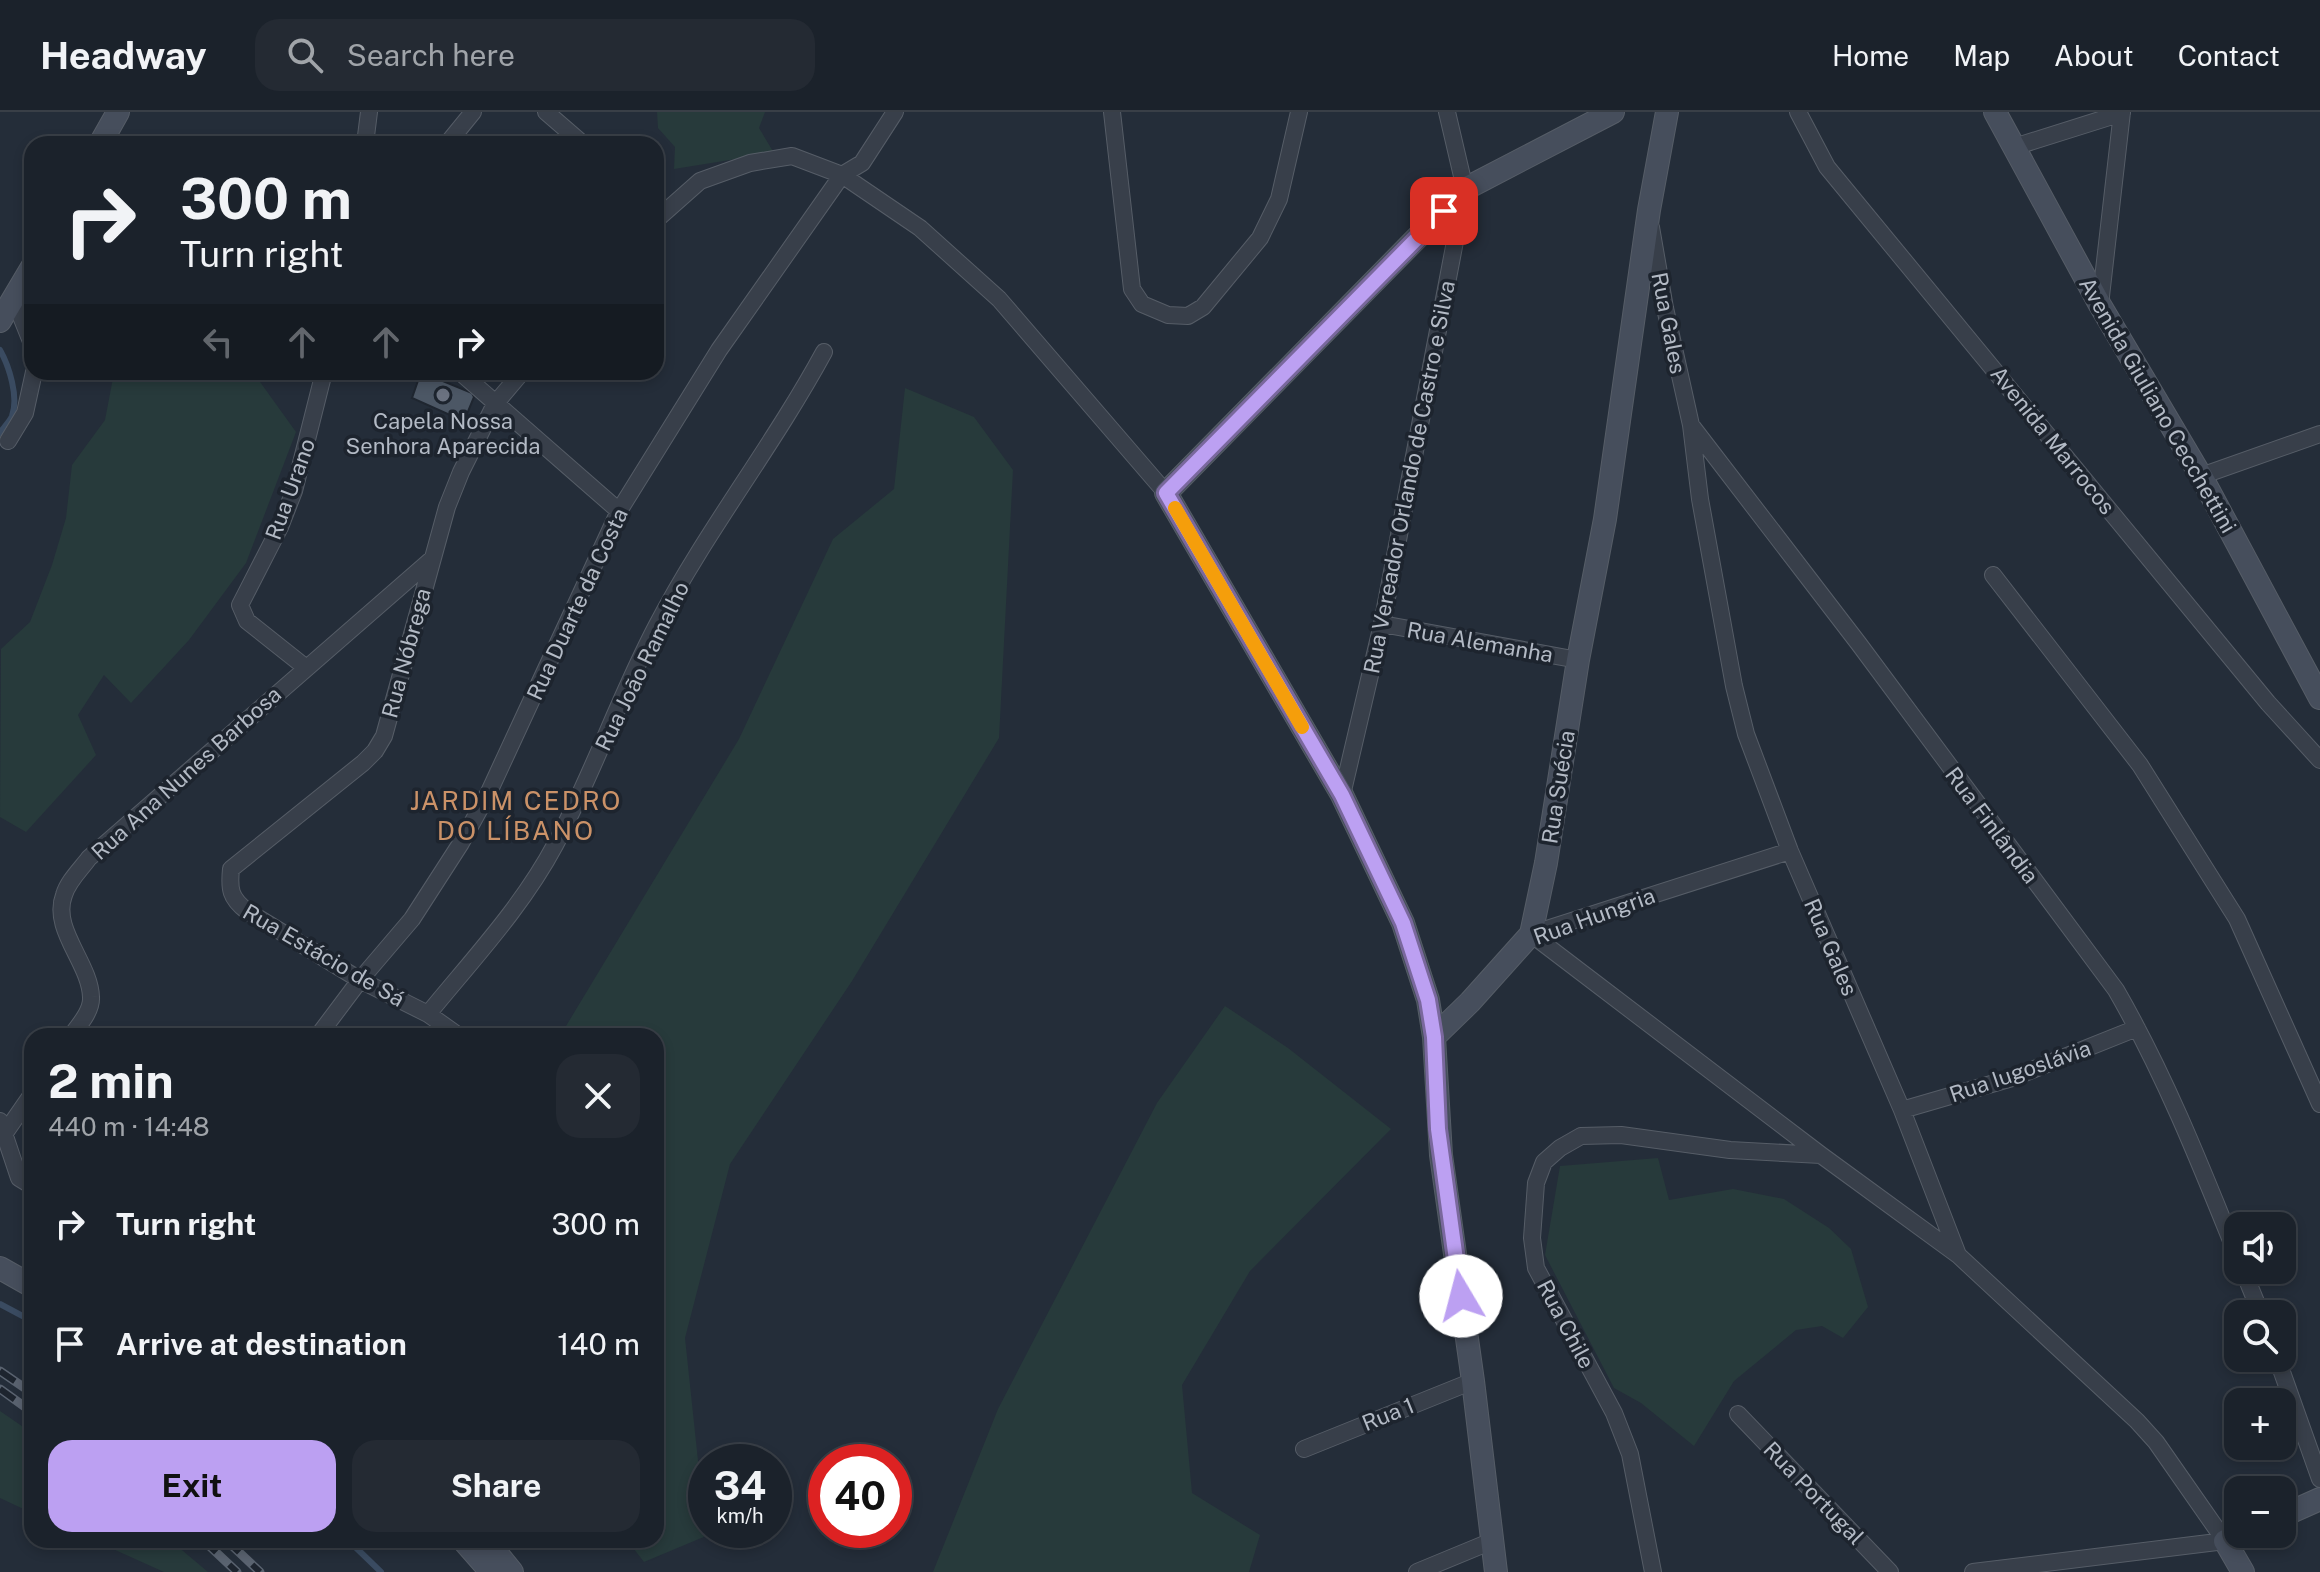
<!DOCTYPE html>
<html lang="en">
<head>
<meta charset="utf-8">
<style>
  body { margin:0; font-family:"Public Sans",sans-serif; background:#242a33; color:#f1f3f6; height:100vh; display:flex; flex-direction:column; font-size:30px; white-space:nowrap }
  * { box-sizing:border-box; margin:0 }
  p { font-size:26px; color:#a0a4a9 }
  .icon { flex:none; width:44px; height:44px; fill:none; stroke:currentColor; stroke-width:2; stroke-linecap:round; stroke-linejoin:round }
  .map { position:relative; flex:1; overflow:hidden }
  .drawer { position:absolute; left:24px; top:916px; width:640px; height:520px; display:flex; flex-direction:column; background:#1b222b; border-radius:24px; box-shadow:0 4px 12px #0003,0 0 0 2px #393f47 }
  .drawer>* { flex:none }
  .hud { position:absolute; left:24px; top:24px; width:640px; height:244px; border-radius:24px; box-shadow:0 4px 12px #0003,0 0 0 2px #393f47; background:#1b222b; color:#f1f3f6; overflow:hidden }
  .buttons { position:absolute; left:2224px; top:1100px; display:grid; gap:16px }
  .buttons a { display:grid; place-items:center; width:72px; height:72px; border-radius:16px; background:#1b222b; box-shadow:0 4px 12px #0003,0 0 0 2px #393f47; font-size:40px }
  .speed { position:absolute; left:688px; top:1332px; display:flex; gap:16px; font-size:40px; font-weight:700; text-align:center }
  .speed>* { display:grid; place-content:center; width:104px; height:104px; border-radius:50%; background:#1b222b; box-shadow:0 4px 12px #0003,0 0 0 2px #393f47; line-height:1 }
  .speed small { font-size:20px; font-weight:400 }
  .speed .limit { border:12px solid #d22; background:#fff; color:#111 }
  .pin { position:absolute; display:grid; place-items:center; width:68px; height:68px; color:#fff; margin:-34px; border-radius:16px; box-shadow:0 4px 12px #0006 }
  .me { position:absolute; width:88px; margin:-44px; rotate:352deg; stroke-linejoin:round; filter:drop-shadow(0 0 6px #0008) }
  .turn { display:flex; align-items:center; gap:28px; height:168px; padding:0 24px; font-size:36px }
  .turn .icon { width:104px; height:104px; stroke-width:2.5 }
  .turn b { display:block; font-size:56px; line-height:68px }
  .lanes { display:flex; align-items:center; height:76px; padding:0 24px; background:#0003; justify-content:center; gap:40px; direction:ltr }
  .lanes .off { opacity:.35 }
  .round { display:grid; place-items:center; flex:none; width:84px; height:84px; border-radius:24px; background:#242a33 }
  .head { display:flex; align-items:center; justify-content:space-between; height:136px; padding:0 24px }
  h1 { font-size:48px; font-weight:700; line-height:60px }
  .action { display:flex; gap:16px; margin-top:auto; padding:16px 24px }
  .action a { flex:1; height:92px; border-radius:24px; background:#bca0f2; color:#111; font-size:32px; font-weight:700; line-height:92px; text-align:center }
  .action a+a { background:#242a33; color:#f1f3f6 }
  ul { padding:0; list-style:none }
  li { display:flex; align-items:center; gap:24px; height:120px; padding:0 24px }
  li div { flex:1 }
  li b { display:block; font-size:30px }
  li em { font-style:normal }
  header { display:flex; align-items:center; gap:48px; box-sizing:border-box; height:112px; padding:0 40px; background:#1b222b; border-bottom:2px solid #393f47 }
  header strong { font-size:38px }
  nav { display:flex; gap:44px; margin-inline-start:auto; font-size:28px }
  .search { width:560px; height:72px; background:#242a33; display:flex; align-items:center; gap:20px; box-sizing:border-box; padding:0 28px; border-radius:24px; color:#a0a4a9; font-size:30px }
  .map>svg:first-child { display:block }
  .green { fill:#273a3b }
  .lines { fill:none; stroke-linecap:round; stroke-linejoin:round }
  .stream { stroke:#3a4b61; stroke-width:6 }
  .building { fill:#4c5765; stroke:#1f2630; stroke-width:2 }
  .street-casing { stroke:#565d67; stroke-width:18 }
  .secondary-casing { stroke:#565d67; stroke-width:24 }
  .street { stroke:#383f4a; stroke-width:16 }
  .secondary { stroke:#464e5c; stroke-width:22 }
  .rail-casing { stroke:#5a6370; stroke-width:9 }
  .rail { stroke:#1d242e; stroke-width:6; stroke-dasharray:18; stroke-linecap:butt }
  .route-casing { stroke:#7a689d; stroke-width:20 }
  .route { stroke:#bca0f2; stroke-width:14 }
  .slow { stroke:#f59e0b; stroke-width:14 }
  .worship-dot { fill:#6b7280; stroke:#1d242e; stroke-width:3 }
  .labels { text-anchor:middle; stroke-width:7; stroke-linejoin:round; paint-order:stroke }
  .street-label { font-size:22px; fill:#b3bac5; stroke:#1d242e }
  .poi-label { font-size:22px; fill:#b3bac5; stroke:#1d242e }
  .quarter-label { font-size:26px; letter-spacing:2px; fill:#cb9268; stroke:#1d242e }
</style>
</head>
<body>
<header>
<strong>Headway</strong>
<div class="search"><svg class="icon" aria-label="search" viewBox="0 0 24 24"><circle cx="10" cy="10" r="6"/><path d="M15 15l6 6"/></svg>Search here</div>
<nav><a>Home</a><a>Map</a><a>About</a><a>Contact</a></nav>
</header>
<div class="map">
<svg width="2320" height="1460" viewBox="0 0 2320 1460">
  <rect width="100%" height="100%" fill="#242d39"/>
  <!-- green -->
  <path class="green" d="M657 0H765L759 16 774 41 674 57 675 35 658 16Z
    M109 260H253L296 320 246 451 189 528 131 591 104 563 78 603 96 643 26 720 0 705 1 537 30 510 52 453 66 406 72 353 105 308 113 266Z
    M905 276 974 305 1013 358 999 626 852 869 730 1052 685 1226 706 1424 644 1450 627 1428H656V924H560L739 627 833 427 894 377Z
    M1225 894 1288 936 1391 1017 1250 1159 1182 1273 1192 1381 1260 1423 1249 1460H933L998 1297 1157 991Z
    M1658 1046 1669 1088 1733 1077 1784 1087 1829 1116 1851 1137 1868 1195 1843 1226 1822 1214 1796 1218 1734 1269 1694 1334 1641 1291 1614 1276 1545 1143 1560 1054Z
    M0 1299 32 1321V1401L0 1386Z
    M93 1428H170L208 1460H164Z"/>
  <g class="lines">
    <!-- stream -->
    <path class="stream" d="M0 238C9 254 19 285 12 304 10 309 3 316 0 321
      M0 1192 32 1209
      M348 1428 381 1460"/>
  </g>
  <!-- building -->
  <path class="building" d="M421 260 472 281 474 285 465 307 461 308 412 286Z"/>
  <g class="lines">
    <defs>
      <path id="street" d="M546 0 583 32
        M1112 0 1132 177 1142 192 1168 203 1188 204 1203 195 1260 126 1279 87 1299 0
        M1798 0 1827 55 2268 591 2320 648
        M365 32 369 0
        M447 32 473 0
        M2014 35 2122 1
        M656 108 700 69 750 51 792 44 842 63 920 116 999 187 1166 381
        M1651 115 1665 196 1691 313 1700 387 1734 574 1746 622 1790 739 1902 998 1958 1143 2137 1309 2156 1330 2225 1429 1973 1460
        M14 187 32 232
        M2100 193 2122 0
        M460 260 619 399
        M1691 313 1859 532 2116 878C2165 963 2201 1054 2238 1146
        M8 329 25 301 34 260
        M2201 364 2320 322
        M1993 463 2140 653 2237 807 2320 992
        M1382 512 1578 548
        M305 555 247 509 240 493 280 415 294 379 324 260
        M1342 683 1382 512 1465 77 1447 0
        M1531 822 1821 1043 1958 1143
        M1531 822 1790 739
        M428 902C472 848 522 795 555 733 593 662 619 585 657 513 706 419 773 334 824 240
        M71 924C79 913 92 899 91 885 90 851 51 817 64 783 68 769 81 757 89 746L432 447
        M318 924 360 868 412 807 461 731 489 680 619 399 719 238 842 63 862 51 895 0
        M459 924 428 902 360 868 247 799C230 786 229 777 231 757L363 651 375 639 384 624 447 395 461 360 495 292 522 260
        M1902 998 2012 966 2137 916
        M0 1009 19 1066 32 1074
        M5 1021 32 982
        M2243 1158 2261 1202
        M2277 1246 2320 1367
        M1738 1302 1890 1460
        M1304 1337 1473 1269
        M1417 1460 1492 1429
        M1653 1460 1630 1342 1614 1301 1536 1156 1532 1126 1536 1071 1544 1050 1560 1036 1581 1024 1621 1023 1730 1038 1821 1043"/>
      <path id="secondary" d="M1995 0 2100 193 2201 364 2320 586
        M100 32 118 0
        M0 209 32 155
        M1434 925 1470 890 1531 822 1546 751 1578 548 1605 407 1649 98 1667 0
        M0 1156 32 1174
        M2282 1404 2320 1387
        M2241 1422 2225 1429 2243 1460
        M463 1428 491 1460
        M486 1428 512 1460
        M1496 1460 1473 1269 1441 1043 1434 925 1428 888 1403 811 1342 683 1166 381 1465 77 1613 0"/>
    </defs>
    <!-- street casing -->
    <use href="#street" class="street-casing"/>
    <!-- secondary casing -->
    <use href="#secondary" class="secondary-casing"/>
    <!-- street -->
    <use href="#street" class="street"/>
    <!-- secondary -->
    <use href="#secondary" class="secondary"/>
    <defs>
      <path id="rail" d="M0 1259 32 1281
        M0 1277 32 1300
        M203 1428 237 1460
        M226 1428 260 1460"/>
    </defs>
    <!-- rail casing -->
    <use href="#rail" class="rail-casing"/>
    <!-- rail -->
    <use href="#rail" class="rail"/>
  </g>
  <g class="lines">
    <defs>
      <path id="route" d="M1444 99 1166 381 1342 683 1403 811 1428 888 1434 925 1438 1017 1461 1184"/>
    </defs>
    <!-- route casing -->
    <use href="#route" class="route-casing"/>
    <!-- route -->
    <use href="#route" class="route"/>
    <!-- slow -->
    <path class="slow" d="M1175 396 1302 615"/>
  </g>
  <!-- markers -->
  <circle class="worship-dot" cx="443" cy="283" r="8"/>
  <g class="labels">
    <!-- street labels -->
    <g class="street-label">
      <text transform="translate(1669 211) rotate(79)" y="8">Rua Gales</text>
      <text transform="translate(2158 293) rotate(60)" y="8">Avenida Giuliano Cecchettini</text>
      <text transform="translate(2053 328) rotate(51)" y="8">Avenida Marrocos</text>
      <text transform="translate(1409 365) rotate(-79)" y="8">Rua Vereador Orlando de Castro e Silva</text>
      <text transform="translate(290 377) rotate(-70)" y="8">Rua Urano</text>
      <text transform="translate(577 492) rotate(-65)" y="8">Rua Duarte da Costa</text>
      <text transform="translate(1480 530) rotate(10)" y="8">Rua Alemanha</text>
      <text transform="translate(406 541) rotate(-75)" y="8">Rua Nóbrega</text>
      <text transform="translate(642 554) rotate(-64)" y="8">Rua João Ramalho</text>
      <text transform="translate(186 661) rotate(-42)" y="8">Rua Ana Nunes Barbosa</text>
      <text transform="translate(1558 675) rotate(-81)" y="8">Rua Suécia</text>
      <text transform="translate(1992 713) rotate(53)" y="8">Rua Finlândia</text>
      <text transform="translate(1594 804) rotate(-20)" y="8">Rua Hungria</text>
      <text transform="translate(1831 835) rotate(67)" y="8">Rua Gales</text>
      <text transform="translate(324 843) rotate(30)" y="8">Rua Estácio de Sá</text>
      <text transform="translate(2020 959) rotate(-19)" y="8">Rua Iugoslávia</text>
      <text transform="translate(1566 1212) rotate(62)" y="8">Rua Chile</text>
      <text transform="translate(1388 1302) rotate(-22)" y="8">Rua 1</text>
      <text transform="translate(1814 1381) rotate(46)" y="8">Rua Portugal</text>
    </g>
    <!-- poi labels -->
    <g class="poi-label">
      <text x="443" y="317">Capela Nossa<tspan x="443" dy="25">Senhora Aparecida</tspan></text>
    </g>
    <!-- quarter labels -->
    <g class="quarter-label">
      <text x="516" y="698">JARDIM CEDRO<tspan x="516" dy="30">DO LÍBANO</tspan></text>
    </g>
  </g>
</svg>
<div class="buttons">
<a><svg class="icon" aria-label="sound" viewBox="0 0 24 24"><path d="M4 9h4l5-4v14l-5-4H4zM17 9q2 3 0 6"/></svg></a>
<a><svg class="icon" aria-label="search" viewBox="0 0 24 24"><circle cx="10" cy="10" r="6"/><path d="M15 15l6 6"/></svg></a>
<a>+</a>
<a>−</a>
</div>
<div class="speed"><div>34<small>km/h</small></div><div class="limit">40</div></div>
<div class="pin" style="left:1444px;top:99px;background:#d93025"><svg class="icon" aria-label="arrive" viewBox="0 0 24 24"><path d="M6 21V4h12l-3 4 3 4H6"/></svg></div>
<svg class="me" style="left:1461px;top:1184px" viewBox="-20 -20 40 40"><circle r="19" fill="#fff"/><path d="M0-13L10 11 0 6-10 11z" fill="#bca0f2"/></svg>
<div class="hud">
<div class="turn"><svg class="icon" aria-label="right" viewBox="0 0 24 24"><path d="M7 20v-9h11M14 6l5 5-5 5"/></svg><div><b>300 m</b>Turn right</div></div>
<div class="lanes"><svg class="icon off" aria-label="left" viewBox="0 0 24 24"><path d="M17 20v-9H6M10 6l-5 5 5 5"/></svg><svg class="icon off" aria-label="ahead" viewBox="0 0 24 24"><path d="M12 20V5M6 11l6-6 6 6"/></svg><svg class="icon off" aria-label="ahead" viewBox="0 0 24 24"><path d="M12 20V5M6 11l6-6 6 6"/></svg><svg class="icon" aria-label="right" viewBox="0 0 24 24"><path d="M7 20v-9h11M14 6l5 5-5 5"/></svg></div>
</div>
<section class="drawer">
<div class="head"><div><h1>2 min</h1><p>440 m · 14:48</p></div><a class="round"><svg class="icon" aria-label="close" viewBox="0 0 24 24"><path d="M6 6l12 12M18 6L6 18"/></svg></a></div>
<ul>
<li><svg class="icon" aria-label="right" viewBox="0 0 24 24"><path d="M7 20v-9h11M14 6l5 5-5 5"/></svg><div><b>Turn right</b></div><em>300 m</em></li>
<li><svg class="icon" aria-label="arrive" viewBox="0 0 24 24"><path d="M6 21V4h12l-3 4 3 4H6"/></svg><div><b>Arrive at destination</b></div><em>140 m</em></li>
</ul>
<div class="action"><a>Exit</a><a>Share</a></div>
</section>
</div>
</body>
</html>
